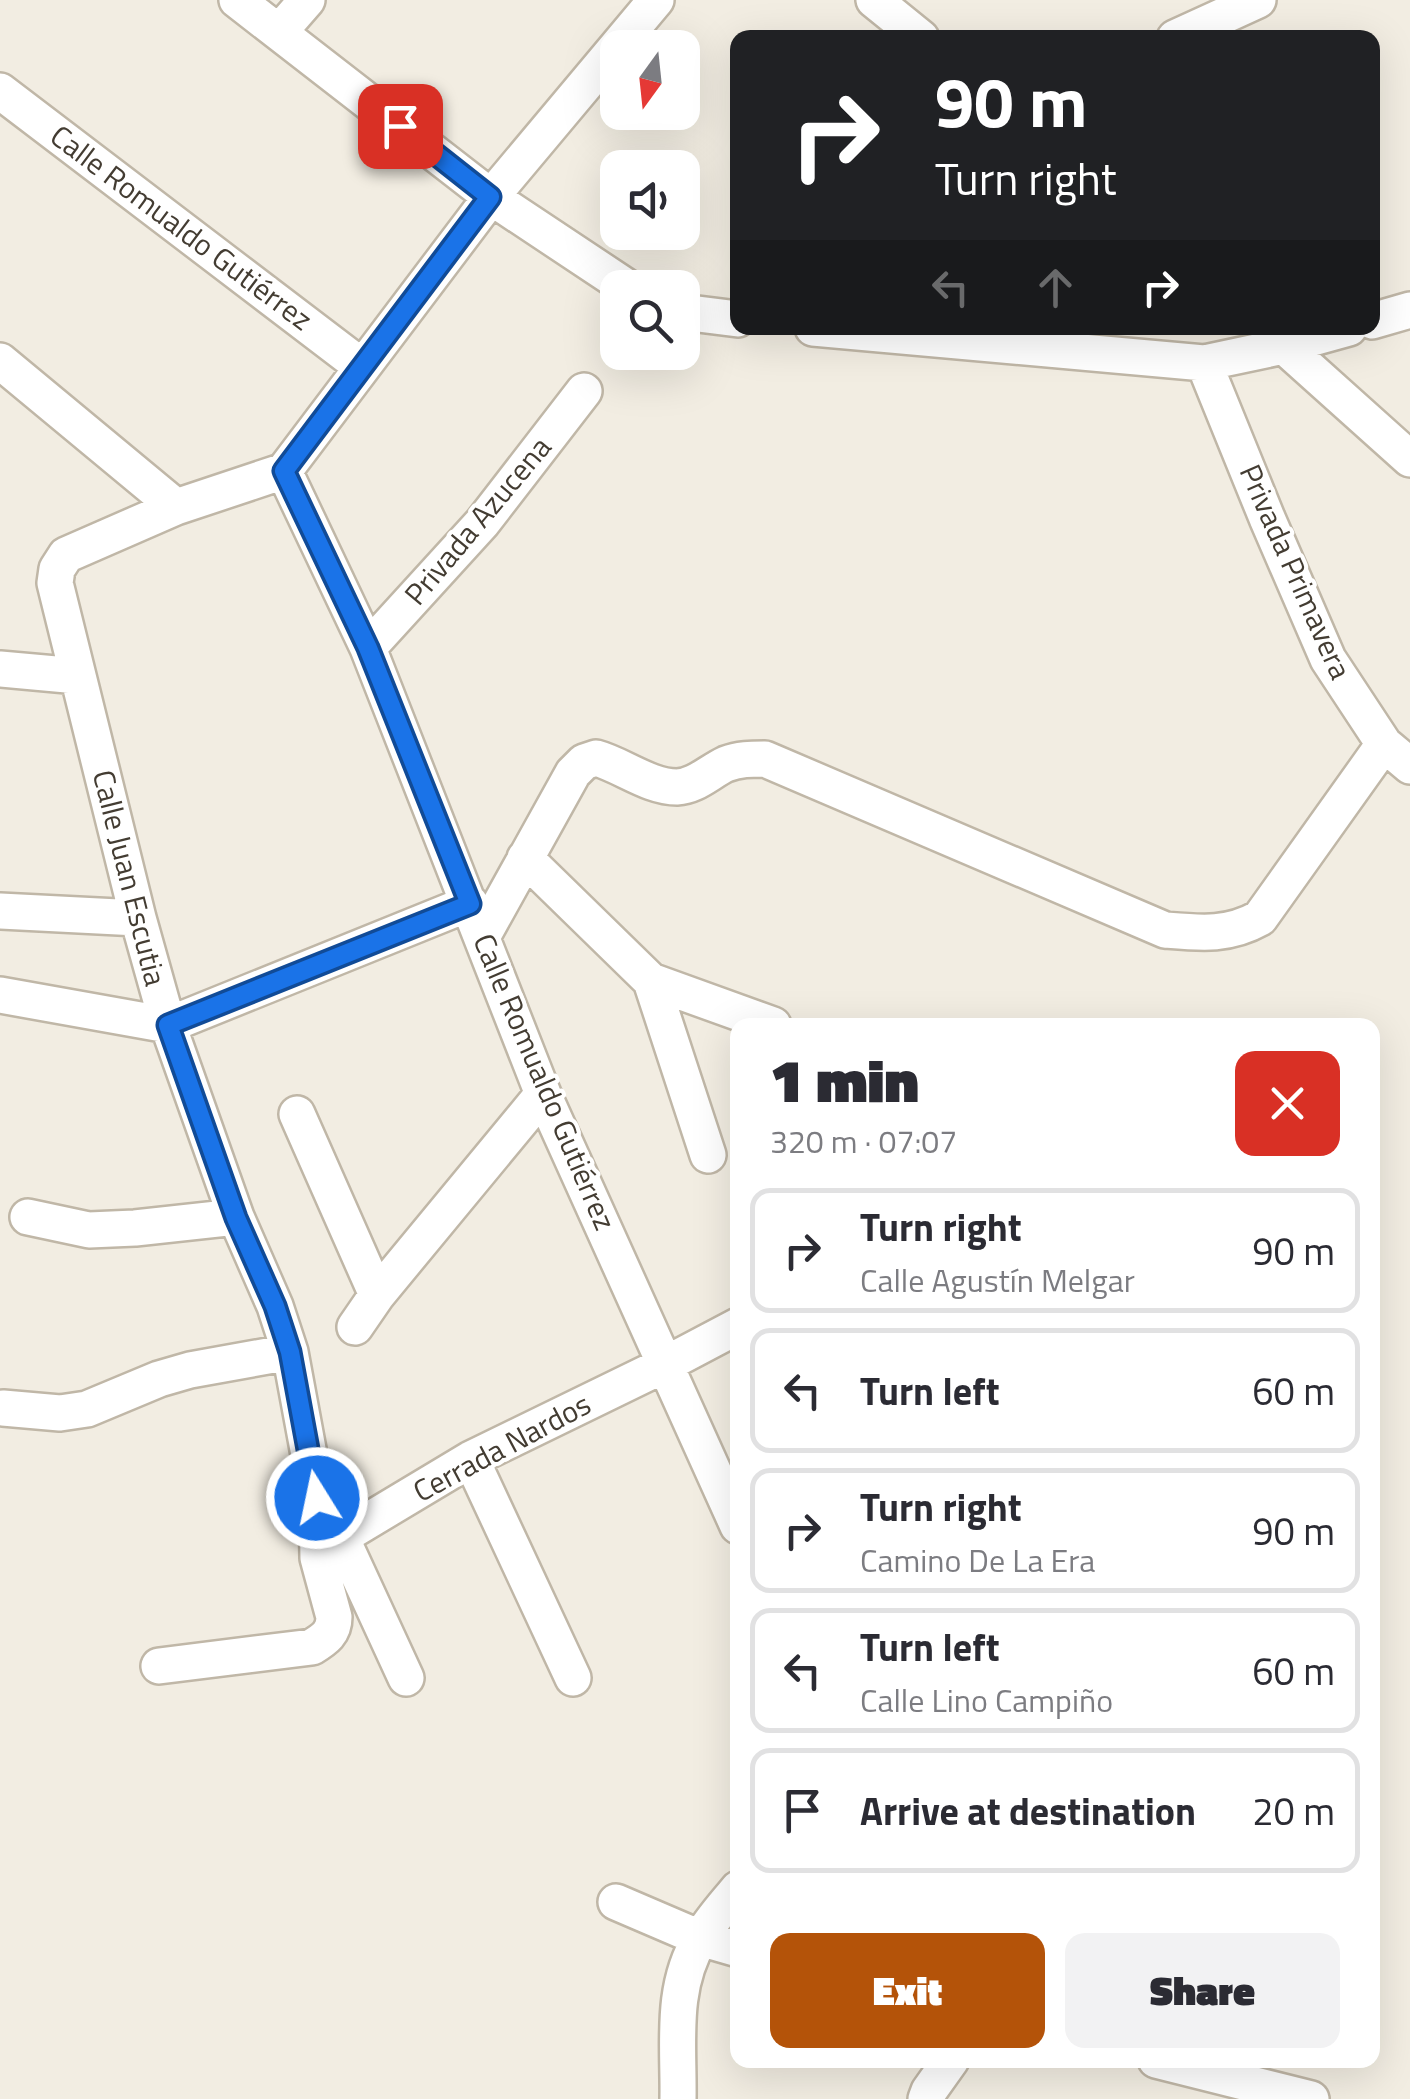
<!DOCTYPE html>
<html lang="en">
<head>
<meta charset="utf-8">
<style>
  body { margin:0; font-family:"Titillium Web",sans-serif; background:#f2f2f3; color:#2b2b33; height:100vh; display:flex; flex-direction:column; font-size:38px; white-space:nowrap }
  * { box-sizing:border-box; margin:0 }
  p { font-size:32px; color:#7c7c81 }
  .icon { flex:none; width:55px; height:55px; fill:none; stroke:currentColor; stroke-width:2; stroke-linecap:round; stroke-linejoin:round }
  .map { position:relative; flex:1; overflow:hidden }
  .sheet { position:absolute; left:730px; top:1018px; width:650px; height:1050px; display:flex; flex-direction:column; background:#fff; border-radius:20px; box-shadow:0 10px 40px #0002 }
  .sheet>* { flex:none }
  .guide { position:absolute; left:730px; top:30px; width:650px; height:305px; border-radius:20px; box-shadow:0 10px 40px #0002; background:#202124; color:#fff; overflow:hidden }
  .needle { width:65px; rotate:195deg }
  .buttons { position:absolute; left:600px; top:30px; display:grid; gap:20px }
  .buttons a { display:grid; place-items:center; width:100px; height:100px; border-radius:20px; background:#fff; box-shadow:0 10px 40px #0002; font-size:50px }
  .pin { position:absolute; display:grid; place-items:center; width:85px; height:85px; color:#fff; margin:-42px; border-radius:20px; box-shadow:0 5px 15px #0006 }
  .me { position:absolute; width:110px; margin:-55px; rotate:350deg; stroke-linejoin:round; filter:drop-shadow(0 0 8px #0008) }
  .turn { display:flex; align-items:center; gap:35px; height:210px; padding:0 40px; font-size:45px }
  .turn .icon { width:130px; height:130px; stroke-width:2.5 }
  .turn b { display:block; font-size:70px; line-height:85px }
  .lanes { display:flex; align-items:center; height:95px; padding:0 40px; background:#0003; justify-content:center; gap:50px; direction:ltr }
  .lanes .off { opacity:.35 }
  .round { display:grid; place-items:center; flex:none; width:105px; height:105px; border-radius:20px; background:#f2f2f3 }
  .summary { display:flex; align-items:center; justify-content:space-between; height:170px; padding:0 40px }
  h1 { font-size:60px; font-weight:800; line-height:75px }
  .primary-button { display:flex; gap:20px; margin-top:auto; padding:20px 40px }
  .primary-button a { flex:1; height:115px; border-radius:20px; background:#b45309; color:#fff; font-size:40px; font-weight:800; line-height:115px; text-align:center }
  .primary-button a+a { background:#f2f2f3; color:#2b2b33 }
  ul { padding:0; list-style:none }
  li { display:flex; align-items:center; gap:30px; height:125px; margin:0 20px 15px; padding:0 20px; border:5px solid #e1e1e2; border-radius:20px }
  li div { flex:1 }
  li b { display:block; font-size:38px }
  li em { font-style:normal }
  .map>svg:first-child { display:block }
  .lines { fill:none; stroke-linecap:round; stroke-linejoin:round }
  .minor-casing { stroke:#c0b7a7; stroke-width:40 }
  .minor { stroke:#fff; stroke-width:35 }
  .route-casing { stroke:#114b97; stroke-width:25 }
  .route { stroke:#1a73e8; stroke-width:18 }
  .labels { text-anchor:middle; stroke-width:8; stroke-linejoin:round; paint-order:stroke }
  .street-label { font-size:30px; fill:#433c32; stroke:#fff }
</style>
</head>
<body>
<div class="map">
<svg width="1410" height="2099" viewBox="0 0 1410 2099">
  <rect width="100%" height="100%" fill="#f2ede2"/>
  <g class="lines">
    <defs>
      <path id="minor" d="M237 0 491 197 628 288
        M874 0 921 38
        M280 31 307 0
        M1175 38 1258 0
        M0 91 361 366
        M682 312 738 319
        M1372 321 1410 310
        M813 328 1204 363 1284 346 1349 328
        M1284 346 1410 459
        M0 361 176 507
        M1204 363 1267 518 1328 659 1384 744 1410 766
        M284 471 368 648 543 1094 738 1526
        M368 648 482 523 584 391
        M0 669 78 676
        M525 858 651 981 773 1025
        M0 911 138 918
        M482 937 573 773 584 762 596 758C622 765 649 787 677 787 696 786 709 772 726 764 739 759 751 759 765 759L1165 930C1201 933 1228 936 1260 918L1384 744
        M651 981 708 1155
        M0 995 168 1025 470 903
        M297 1114 377 1295
        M28 1217 89 1230 135 1228 236 1217
        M355 1327 377 1295 543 1094
        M3 1408 60 1413 87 1409 159 1379 190 1370 290 1352
        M471 1459 573 1678
        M341 1537 471 1459 666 1364 738 1326
        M159 1666 312 1647C325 1639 334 1633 334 1617L318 1558 317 1499
        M406 1678 341 1537 317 1498 290 1352 275 1306 236 1217 168 1025 138 918 55 583 57 569 66 555 176 507 284 471 491 197 656 0
        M616 1902 700 1938 738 1949
        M1156 2060 1311 2099
        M678 2099C679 2044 670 1988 700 1939 710 1921 725 1905 738 1889
        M926 2099 929 2091 951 2060"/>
    </defs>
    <!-- minor casing -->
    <use href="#minor" class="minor-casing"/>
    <!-- minor -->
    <use href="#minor" class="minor"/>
  </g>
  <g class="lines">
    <defs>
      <path id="route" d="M317 1498 290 1352 275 1306 236 1218 168 1025 470 904 368 648 284 471 490 197 400 126"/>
    </defs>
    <!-- route casing -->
    <use href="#route" class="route-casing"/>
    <!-- route -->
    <use href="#route" class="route"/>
  </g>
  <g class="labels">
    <!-- street labels -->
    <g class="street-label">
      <text transform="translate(181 228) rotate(37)" y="10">Calle Romualdo Gutiérrez</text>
      <text transform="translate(478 521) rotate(-50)" y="10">Privada Azucena</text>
      <text transform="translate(1295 572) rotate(66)" y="10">Privada Primavera</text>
      <text transform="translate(129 878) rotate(76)" y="10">Calle Juan Escutia</text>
      <text transform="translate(544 1082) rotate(67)" y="10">Calle Romualdo Gutiérrez</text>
      <text transform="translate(502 1448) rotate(-28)" y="10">Cerrada Nardos</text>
    </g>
  </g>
</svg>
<div class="buttons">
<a><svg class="needle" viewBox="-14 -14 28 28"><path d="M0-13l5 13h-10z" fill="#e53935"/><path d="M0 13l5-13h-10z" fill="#7c7c81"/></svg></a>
<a><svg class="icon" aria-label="sound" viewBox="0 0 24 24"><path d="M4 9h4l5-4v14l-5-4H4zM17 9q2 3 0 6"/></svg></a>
<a><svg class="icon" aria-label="search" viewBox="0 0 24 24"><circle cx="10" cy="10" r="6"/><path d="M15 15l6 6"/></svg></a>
</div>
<div class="pin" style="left:400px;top:126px;background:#d93025"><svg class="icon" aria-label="arrive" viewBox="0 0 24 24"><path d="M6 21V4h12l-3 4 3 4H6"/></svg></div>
<svg class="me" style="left:317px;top:1498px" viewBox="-20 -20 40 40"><circle r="17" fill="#1a73e8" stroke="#fff" stroke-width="3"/><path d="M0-11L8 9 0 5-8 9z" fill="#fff"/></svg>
<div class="guide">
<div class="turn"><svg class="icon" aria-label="right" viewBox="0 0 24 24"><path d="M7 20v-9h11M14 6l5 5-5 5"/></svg><div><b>90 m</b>Turn right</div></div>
<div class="lanes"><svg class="icon off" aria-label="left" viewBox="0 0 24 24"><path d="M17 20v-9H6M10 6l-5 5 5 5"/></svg><svg class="icon off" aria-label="ahead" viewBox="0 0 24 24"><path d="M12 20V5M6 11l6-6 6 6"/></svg><svg class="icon" aria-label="right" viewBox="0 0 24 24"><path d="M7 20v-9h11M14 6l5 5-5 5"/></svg></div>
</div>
<section class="sheet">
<div class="summary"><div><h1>1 min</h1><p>320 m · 07:07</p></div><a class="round" style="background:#d93025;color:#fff"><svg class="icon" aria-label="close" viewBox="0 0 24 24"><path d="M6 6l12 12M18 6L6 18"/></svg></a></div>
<ul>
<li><svg class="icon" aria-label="right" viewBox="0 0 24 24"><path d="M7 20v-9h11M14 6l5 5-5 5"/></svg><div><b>Turn right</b><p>Calle Agustín Melgar</p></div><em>90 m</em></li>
<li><svg class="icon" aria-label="left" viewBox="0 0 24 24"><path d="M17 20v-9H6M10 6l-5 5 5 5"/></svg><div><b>Turn left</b></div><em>60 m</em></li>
<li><svg class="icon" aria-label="right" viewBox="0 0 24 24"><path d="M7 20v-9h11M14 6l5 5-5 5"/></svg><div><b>Turn right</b><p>Camino De La Era</p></div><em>90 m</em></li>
<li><svg class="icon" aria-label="left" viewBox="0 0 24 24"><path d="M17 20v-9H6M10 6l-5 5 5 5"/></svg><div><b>Turn left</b><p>Calle Lino Campiño</p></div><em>60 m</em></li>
<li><svg class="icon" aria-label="arrive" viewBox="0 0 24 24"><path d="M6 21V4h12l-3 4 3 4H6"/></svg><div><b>Arrive at destination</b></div><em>20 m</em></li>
</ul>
<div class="primary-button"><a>Exit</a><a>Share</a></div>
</section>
</div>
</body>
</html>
